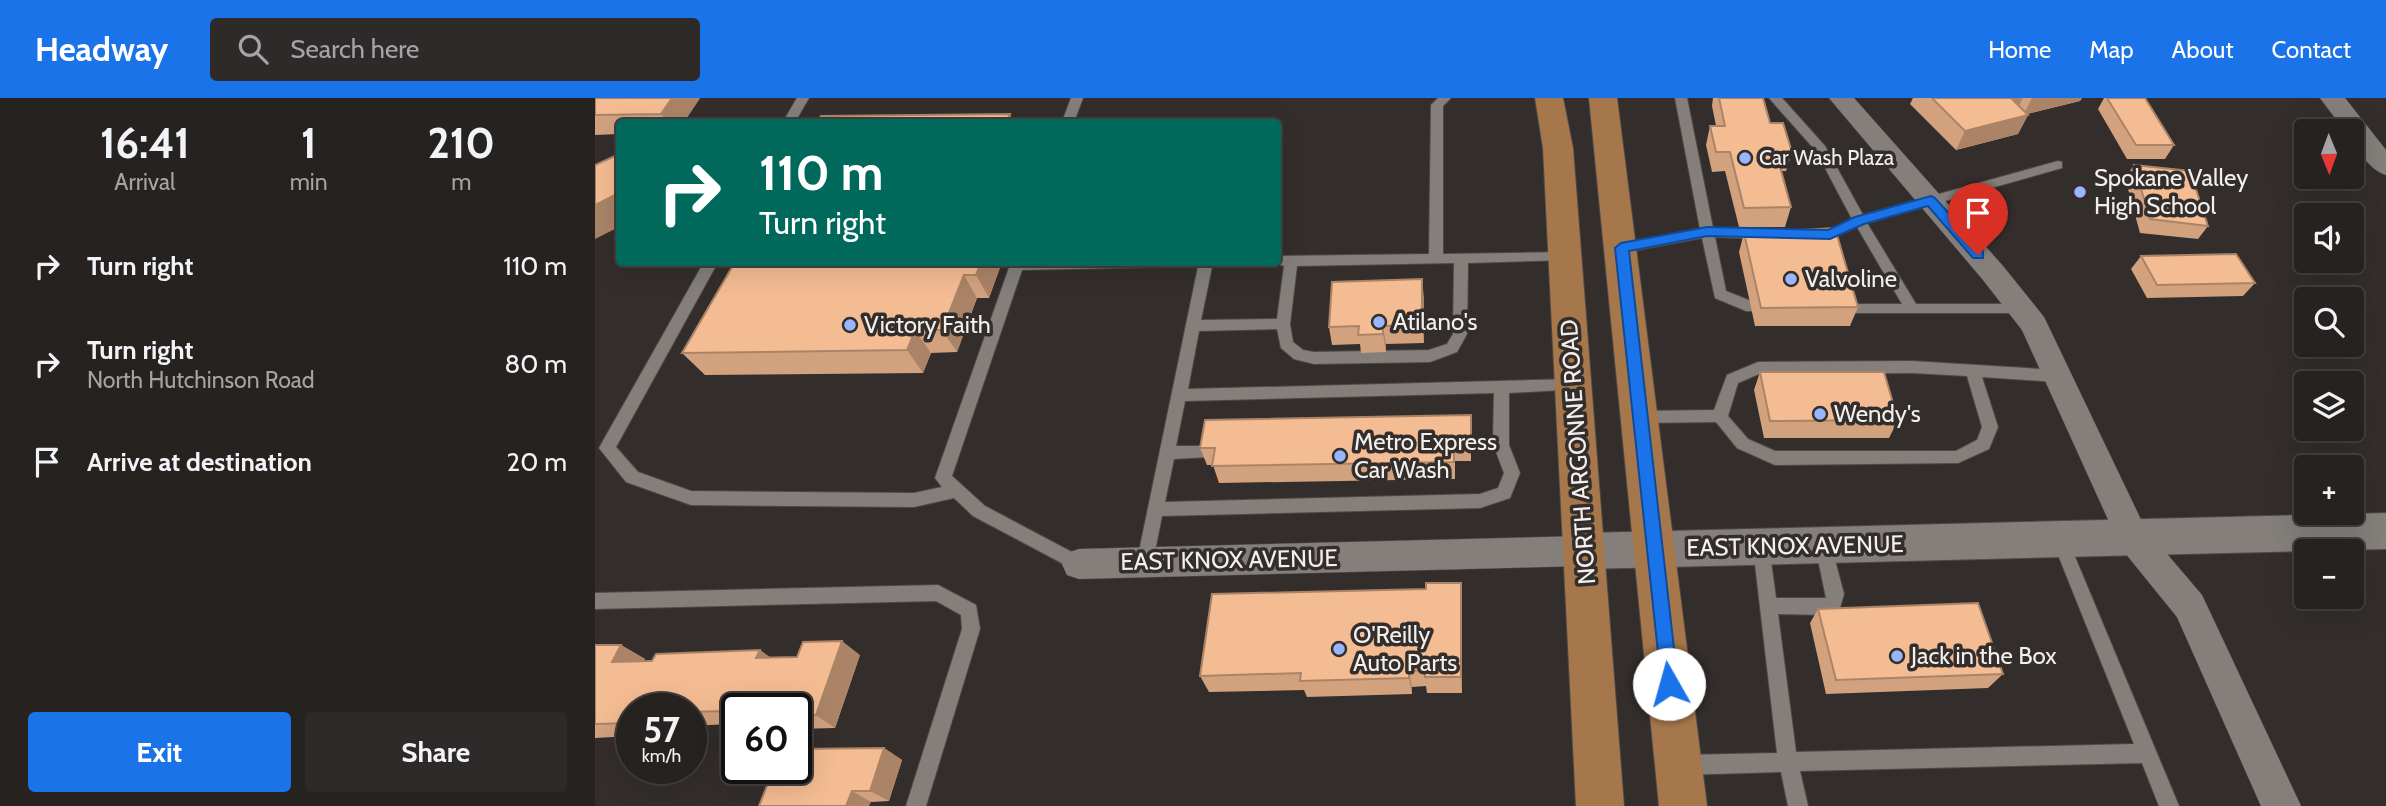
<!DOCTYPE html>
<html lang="en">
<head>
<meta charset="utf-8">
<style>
  body { margin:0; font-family:Cabin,sans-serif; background:#2e2a29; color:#f1f3f6; height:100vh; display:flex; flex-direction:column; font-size:26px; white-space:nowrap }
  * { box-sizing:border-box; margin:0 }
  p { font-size:23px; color:#a4a4a5 }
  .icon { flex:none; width:38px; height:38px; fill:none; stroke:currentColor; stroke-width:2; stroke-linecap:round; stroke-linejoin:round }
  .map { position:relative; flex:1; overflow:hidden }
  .side { display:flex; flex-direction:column; background:#262220; width:595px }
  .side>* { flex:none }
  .hud { position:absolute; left:21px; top:21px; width:665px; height:147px; border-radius:7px; box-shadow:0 7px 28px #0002,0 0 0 2px #423f3e; background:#00695c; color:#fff; overflow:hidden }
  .needle { width:46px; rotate:179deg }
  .buttons { position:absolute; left:1699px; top:21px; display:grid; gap:14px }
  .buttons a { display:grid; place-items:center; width:70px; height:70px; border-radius:7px; background:#262220; box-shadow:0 7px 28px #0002,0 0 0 2px #423f3e; font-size:35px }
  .speed { position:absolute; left:21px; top:595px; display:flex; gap:14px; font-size:35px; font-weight:700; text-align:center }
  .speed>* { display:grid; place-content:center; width:91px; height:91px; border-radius:50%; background:#262220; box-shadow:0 7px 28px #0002,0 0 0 2px #423f3e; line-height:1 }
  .speed small { font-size:18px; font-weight:400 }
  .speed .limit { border:4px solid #111; border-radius:10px; background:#fff; color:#111 }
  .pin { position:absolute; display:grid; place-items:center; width:60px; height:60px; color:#fff; margin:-72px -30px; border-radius:50% 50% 50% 0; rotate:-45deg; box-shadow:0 0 7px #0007 }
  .pin .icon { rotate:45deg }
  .me { position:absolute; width:77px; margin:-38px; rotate:353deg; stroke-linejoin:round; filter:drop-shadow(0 0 5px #0008) }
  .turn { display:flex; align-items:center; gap:24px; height:147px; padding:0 28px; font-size:32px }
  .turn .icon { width:91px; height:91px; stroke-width:2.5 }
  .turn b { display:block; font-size:49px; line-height:60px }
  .eta { display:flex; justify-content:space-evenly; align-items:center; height:119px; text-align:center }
  .eta b { font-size:42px; font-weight:800; line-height:49px }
  .action { display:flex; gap:14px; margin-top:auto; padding:14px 28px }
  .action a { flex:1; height:80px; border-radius:7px; background:#1a73e8; color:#fff; font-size:28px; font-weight:800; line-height:80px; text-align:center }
  .action a+a { background:#2e2a29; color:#f1f3f6 }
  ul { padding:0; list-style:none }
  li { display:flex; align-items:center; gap:21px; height:98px; padding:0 28px }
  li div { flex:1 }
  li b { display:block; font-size:26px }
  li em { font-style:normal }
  header { display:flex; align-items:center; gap:42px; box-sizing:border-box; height:98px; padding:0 35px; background:#1a73e8; color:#fff }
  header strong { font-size:33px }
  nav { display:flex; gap:38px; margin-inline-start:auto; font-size:24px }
  .search { width:490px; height:63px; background:#2e2a29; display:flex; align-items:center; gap:18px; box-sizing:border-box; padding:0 24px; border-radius:7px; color:#a4a4a5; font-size:26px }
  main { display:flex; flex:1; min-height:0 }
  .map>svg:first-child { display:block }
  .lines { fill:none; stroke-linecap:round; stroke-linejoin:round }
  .service-casing { stroke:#4f4a47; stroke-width:2 }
  .minor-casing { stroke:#4f4a47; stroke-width:1 }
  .tertiary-casing { stroke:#4f4a47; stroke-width:2 }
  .primary-casing { stroke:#4f4a47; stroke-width:2 }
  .service { fill:#847f7b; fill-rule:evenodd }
  .minor { fill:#847f7b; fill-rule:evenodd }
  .tertiary { fill:#847f7b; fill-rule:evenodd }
  .primary { fill:#a7774c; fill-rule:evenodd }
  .wall { fill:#d2a27e }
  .shaded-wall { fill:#ab8467 }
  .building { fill:#f4bc93; stroke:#ab8467; stroke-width:2 }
  .route { fill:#1a73e8; stroke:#114b97; stroke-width:2 }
  .poi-dot { fill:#99b5fd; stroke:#332e2b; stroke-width:2.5 }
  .labels { text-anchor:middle; stroke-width:7; stroke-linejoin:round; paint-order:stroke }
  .far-poi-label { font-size:21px; fill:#f2efed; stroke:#332e2b; text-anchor:start }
  .poi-label { font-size:24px; fill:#f2efed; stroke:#332e2b; text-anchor:start }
  .street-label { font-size:24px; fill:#f2efed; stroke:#332e2b }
</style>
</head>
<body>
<header>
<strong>Headway</strong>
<div class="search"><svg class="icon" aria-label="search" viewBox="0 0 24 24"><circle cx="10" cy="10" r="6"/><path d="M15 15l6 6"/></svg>Search here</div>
<nav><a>Home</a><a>Map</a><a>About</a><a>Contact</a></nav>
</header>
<main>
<section class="side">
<div class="eta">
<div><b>16:41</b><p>Arrival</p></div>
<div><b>1</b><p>min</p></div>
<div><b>210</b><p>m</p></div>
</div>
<ul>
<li><svg class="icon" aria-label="right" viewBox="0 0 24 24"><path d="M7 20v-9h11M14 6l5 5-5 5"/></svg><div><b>Turn right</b></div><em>110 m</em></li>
<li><svg class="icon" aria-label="right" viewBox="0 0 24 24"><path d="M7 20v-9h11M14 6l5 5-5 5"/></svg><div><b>Turn right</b><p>North Hutchinson Road</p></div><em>80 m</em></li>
<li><svg class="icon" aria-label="arrive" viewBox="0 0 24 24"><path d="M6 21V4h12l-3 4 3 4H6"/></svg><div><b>Arrive at destination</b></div><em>20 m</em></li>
</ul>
<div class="action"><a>Exit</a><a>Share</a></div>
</section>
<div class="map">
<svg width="1791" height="708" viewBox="0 0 1791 708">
  <rect width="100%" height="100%" fill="#332e2b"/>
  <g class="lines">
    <defs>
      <path id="service" d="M202 0H214L200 24H188Z
        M476 0H488L479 24H467Z
        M843 0H856L848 8V156L970 154 977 159 975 162 873 165 872 236 862 254 835 264 719 266 699 261 686 250 682 231 604 233 593 291 979 281 987 287 984 291 914 295V347L925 375 915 400 885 410 567 418 558 463 556 468 550 470 544 468 542 463 604 164H618L606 222 682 221 689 168 676 164H682V158L834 156 836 7ZM859 165 858 236 852 246 834 252 719 254 708 252 698 244 695 226 702 168ZM899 295 898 341 870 343 868 348 870 353 901 354 909 375 903 390 885 396 570 404 579 361 614 359 620 358 622 353 620 348H581L590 303Z
        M1080 0H1092L1118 130 1170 131 1177 136 1170 141 1120 139 1131 193 1161 205 1163 209 1161 213H1151L1120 200 1107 140 1026 155 1019 150 1026 145 1105 131Z
        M1174 0H1187L1230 48 1268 117 1463 63 1467 64V70L1272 125 1321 206H1429L1434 207 1436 211 1434 215H1245L1243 211 1245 207 1250 206H1307L1262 129 1235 141 1215 140V134L1233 132 1257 121 1221 53Z
        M109 164H123L21 349 43 374 96 393 319 395 347 389 340 380 416 164H572L565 169 427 172 357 378 390 408 490 461 492 466 490 471 484 473 478 471 378 418 359 400 319 409 96 407 31 384 4 350Z
        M1317 263 1462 272 1469 278 1462 284 1387 279 1403 329 1394 351 1363 365 1180 367 1142 350 1121 324 1044 325 1039 323 1036 319 1039 315 1044 313 1119 312 1132 277 1163 264ZM1317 275 1372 278 1387 329 1382 342 1361 353H1180L1153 341 1133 318 1143 285 1164 276Z
        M1465 435 1471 437 1473 442 1584 708H1564L1547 665 1205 673 1213 708H1193L1186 674 1086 677 1079 674 1076 667 1079 660 1086 657 1182 655 1158 449 1160 444 1166 442 1172 444 1174 449 1181 500H1231L1220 447 1222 442 1228 440 1234 442 1236 447 1249 496 1245 510 1231 517 1183 516 1201 654 1539 646 1457 442 1459 437Z
        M343 487 381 507 385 531 331 708H311L367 531 366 517 341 503 0 511V495Z"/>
      <path id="minor" d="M1234 0H1259L1408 168 1449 219 1550 430 1607 497 1706 708H1666L1582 519 1526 450 1427 232 1388 182Z
        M1725 0H1750L1791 52V77C1776 73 1757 49 1757 33H1750Z
        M990 438 1002 443 1007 453 1002 463 990 468 484 481 472 477 467 466 472 455 484 451Z"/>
      <path id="tertiary" d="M1791 415V451L990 471 975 466 969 453 975 440 990 435Z"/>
      <path id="primary" d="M940 0H968L978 50 1029 708H981L948 50Z
        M994 0H1022L1112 708H1064Z"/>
    </defs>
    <!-- service casing -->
    <use href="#service" class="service-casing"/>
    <!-- minor casing -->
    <use href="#minor" class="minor-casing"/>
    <!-- tertiary casing -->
    <use href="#tertiary" class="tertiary-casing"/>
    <!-- primary casing -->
    <use href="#primary" class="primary-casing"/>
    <!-- service -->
    <use href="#service" class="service"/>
    <!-- minor -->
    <use href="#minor" class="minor"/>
    <!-- tertiary -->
    <use href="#tertiary" class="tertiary"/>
    <!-- primary -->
    <use href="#primary" class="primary"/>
  </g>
  <!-- wall -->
  <path class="wall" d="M0 0H105L89 24H24V36L0 37Z
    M1118 0H1168L1175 25 1197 54 1191 73H1186L1196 109 1190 129H1144L1130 73 1117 74 1111 47 1115 28H1121L1117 8Z
    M1318 0H1487L1485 3 1432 16 1433 17 1423 36 1361 52 1315 6Z
    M1509 0H1550L1579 47 1570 61H1532L1503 11Z
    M1539 67 1613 128 1603 141 1545 135 1530 80Z
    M1149 135 1263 209 1255 228H1160L1144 154Z
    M1546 158 1660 185 1648 198 1552 200 1536 171Z
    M407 164 394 200H382L362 254 336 255 328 275 110 277 87 255Z
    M829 200V245L791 246V254L766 255 765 246 737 247 734 229Z
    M1165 274 1303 322 1294 340H1169L1159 292Z
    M876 317V363H860V381L624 385 618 367H612L605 350Z
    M866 485 867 595H832L831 588 817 589V596L712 599 709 592 614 594 605 578 831 491Z
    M1223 511 1408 576 1393 590 1231 596 1215 525Z
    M0 547H26L50 561 48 563 165 552 175 560 265 557 240 630 201 631V611H142V630L135 626 96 628V611H37V638L0 640Z
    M289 650 307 662 294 703 276 704 179 670Z"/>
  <!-- shaded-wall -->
  <path class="shaded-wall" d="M77 0H105L89 24H73L66 16Z
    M1412 0H1428L1422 12Z
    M1437 0H1487L1485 3 1428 17Z
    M415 16 418 24H411Z
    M1433 17 1423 36 1361 52 1370 33Z
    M24 95V129L0 141V107Z
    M386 164H407L394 200 381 177Z
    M369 177 382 200 362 254 347 232Z
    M827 181 829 200V245L827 227Z
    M788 228 791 246V254L788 236Z
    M320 232 336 255 328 275 312 252Z
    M866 485 867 504V595L866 579Z
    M247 543 265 557 240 630 221 617Z
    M26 547 50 561 42 578 17 564Z
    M165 552 185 566 161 560Z
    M814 573 817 589V596L814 580Z
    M289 650 307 662 294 703 275 693Z
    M257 693 276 704 274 708H252Z"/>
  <!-- building -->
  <path class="building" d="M0 0H77L66 16 0 17Z
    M1124 0H1168L1175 25H1188L1197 54H1181L1196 109 1149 110 1135 54H1121L1115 28H1130Z
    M1337 0H1416L1433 17 1370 33Z
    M1512 0H1550L1579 47H1541Z
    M415 16 411 24H222L226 18Z
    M24 56V95L0 107V67Z
    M1539 67 1595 73 1613 128 1555 121Z
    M1240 130 1263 209 1166 210 1149 135Z
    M1641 156 1660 185 1562 187 1546 158Z
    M140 164H386L381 177H369L347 232H320L312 252 87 255Z
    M827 181V227L788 228V236L763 237 764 228 734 229 737 184Z
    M1165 274H1289L1303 322 1175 323Z
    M876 317V346H859V364L617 368 620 350H605L610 322Z
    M831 485H866V579H830V572L814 573V580L705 583 706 575 605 578 617 496 831 491Z
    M1383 505 1408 576 1241 582 1223 511Z
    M247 543 221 617 201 618V611H142V621H126L130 613 96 614V611H37V625L0 626V547H26L17 564 57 563 61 556 165 552 161 560 202 559 208 544Z
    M289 650 275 693H257L251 708H260H164L179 670H201V651Z"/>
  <!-- route -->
  <path class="route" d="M1336 98 1340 100 1388 153V160H1378L1333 108 1269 126 1235 141 1112 138 1034 153 1083 586 1081 592 1074 595 1067 592 1020 150 1026 145 1112 129 1233 132 1260 119Z"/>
  <!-- markers -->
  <g class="poi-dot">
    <circle cx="1150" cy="60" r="7"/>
    <circle cx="1485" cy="94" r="7"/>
    <circle cx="1196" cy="181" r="7"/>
    <circle cx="784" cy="224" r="7"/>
    <circle cx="255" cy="227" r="7"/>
    <circle cx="1225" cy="316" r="7"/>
    <circle cx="745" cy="358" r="7"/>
    <circle cx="744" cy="551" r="7"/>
    <circle cx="1302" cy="558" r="7"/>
  </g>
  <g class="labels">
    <!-- far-poi labels -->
    <g class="far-poi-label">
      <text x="1164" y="67">Car Wash Plaza</text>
    </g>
    <!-- poi labels -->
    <g class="poi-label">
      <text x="1499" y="88">Spokane Valley<tspan x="1499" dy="28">High School</tspan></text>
      <text x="1210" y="189">Valvoline</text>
      <text x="798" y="232">Atilano's</text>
      <text x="269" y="235">Victory Faith</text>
      <text x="1239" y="324">Wendy's</text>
      <text x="759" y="352">Metro Express<tspan x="759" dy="28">Car Wash</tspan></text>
      <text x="758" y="545">O'Reilly<tspan x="758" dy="28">Auto Parts</tspan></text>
      <text x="1316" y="566">Jack in the Box</text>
    </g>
    <!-- street labels -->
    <g class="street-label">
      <text transform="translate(983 354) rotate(-94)" y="8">NORTH ARGONNE ROAD</text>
      <text transform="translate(1200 448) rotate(-1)" y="8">EAST KNOX AVENUE</text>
      <text transform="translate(634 462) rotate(-1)" y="8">EAST KNOX AVENUE</text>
    </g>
  </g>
</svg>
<div class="buttons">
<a><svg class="needle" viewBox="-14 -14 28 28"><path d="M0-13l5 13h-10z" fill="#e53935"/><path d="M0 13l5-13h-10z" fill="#a4a4a5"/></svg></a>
<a><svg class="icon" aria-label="sound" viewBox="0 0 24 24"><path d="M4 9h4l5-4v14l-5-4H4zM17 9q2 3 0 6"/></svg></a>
<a><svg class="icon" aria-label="search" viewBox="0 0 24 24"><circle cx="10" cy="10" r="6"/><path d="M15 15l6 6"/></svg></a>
<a><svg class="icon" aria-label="layers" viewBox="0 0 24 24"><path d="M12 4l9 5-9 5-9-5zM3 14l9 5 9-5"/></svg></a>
<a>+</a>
<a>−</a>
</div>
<div class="speed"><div>57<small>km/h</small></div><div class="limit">60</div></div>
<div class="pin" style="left:1383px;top:157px;background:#d93025"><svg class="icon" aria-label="arrive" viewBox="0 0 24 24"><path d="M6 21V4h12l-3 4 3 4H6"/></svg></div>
<svg class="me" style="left:1074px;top:586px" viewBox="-20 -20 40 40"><circle r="19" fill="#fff"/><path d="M0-13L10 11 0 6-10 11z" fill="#1a73e8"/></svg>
<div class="hud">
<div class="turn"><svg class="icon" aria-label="right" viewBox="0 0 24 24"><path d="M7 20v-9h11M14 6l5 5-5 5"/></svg><div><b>110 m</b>Turn right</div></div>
</div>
</div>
</main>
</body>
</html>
